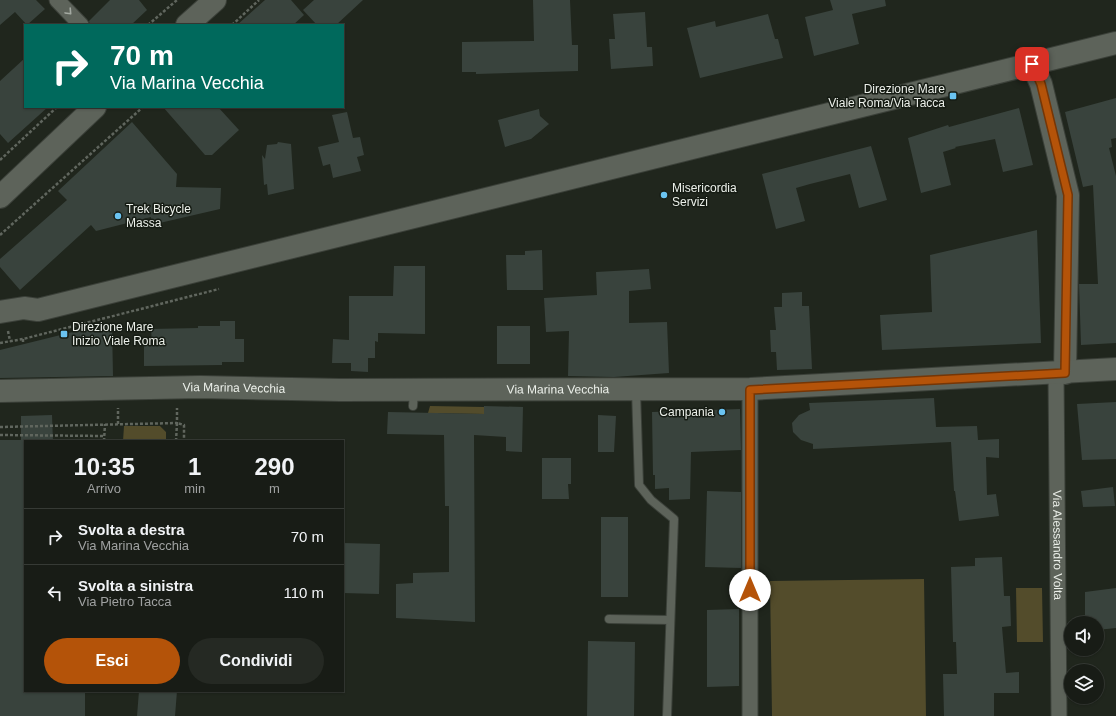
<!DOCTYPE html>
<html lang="it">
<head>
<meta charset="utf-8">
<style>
  body { margin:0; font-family:Helvetica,sans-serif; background:#252923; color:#f1f3f6; height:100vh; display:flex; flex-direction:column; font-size:15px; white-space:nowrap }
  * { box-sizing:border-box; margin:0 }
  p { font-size:13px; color:#9fa1a1 }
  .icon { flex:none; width:22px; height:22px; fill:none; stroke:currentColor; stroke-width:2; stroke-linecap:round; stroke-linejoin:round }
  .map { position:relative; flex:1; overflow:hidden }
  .sheet { position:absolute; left:24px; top:440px; width:320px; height:252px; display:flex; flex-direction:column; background:#181c16; border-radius:0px; box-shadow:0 1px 3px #0004,0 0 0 1px #363a35 }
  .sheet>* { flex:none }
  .top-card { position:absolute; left:24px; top:24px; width:320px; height:84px; border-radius:0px; box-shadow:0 1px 3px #0004,0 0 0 1px #363a35; background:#00695c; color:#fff; overflow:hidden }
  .controls { position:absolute; left:1064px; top:616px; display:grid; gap:8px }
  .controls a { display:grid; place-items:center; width:40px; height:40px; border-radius:50%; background:#181c16; box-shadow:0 1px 3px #0004,0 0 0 1px #363a35; font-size:20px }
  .pin { position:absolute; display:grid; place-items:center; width:34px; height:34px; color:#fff; margin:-17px; border-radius:8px; box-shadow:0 2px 6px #0006 }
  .me { position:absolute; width:44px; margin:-22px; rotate:0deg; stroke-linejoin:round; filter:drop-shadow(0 0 3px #0008) }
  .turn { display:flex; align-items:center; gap:14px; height:84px; padding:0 20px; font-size:18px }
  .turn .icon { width:52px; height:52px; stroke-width:2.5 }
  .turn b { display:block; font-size:28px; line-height:34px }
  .eta { display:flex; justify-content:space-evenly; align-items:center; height:68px; text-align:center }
  .eta b { font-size:24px; font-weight:800; line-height:28px }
  .cta { display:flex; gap:8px; margin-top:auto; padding:8px 20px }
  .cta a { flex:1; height:46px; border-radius:24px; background:#b45309; color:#fff; font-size:16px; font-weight:800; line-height:46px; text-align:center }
  .cta a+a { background:#252923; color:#f1f3f6 }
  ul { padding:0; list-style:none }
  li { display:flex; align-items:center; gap:12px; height:56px; padding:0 20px; border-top:1px solid #363a35 }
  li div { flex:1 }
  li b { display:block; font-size:15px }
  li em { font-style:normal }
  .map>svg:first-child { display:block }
  .green { fill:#534c2b }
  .building { fill:#39433d }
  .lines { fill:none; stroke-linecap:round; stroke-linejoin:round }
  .lane-casing { stroke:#3b4039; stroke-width:10 }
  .street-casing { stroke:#3b4039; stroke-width:17 }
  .secondary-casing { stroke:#3b4039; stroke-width:24 }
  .path { stroke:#60665e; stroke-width:2.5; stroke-dasharray:3 2; stroke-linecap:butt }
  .lane { stroke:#5d635a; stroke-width:8 }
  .street { stroke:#5d635a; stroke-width:15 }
  .secondary { stroke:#5d635a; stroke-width:22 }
  .oneway { stroke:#a4aaa2 }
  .route-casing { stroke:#753606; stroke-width:10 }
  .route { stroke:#b45309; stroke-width:7 }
  .poi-dot { fill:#6ac3f1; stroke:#161c14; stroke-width:1.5 }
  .labels { text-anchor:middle; stroke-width:3; stroke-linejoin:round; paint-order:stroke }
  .poi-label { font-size:12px; fill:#ecf0ea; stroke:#161c14; text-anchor:start }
  .street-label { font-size:12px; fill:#ecf0ea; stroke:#161c14 }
</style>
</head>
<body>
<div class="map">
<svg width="1116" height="716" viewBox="0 0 1116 716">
  <rect width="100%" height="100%" fill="#20261d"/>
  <!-- green -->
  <path class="green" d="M430 406 484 407V414L428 413Z
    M124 426H160L166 432V441H123Z
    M924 579 926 716H772L770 581Z
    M1016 588H1042L1043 642H1017Z"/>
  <!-- building -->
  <path class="building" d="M0 0H36L45 9 27 25 15 12 0 25Z
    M110 0H139L147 10 131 25H90L89 21Z
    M265 0H291L304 15 293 25H237Z
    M314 0H363L336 25H317L303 10Z
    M533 0H570L572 45H578V71L476 74V72H462V42L534 41Z
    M830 0H885L886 6 852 14 859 44 814 56 805 17 833 10Z
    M645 12 647 47H652L653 66 611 69 609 39H615L613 14Z
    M768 14 775 39H778L783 58 700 78 687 28 715 21 716 27Z
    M25 58V107H48L8 143 0 134V81Z
    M1116 98V138L1111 139 1112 147 1109 148 1116 176V343L1081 345 1079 284H1098L1093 185 1083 187 1065 112Z
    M163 107H218L239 130 212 155H205Z
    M1019 108 1033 165 1003 172 995 139 955 147 956 148 943 152 951 185 921 193 908 138 948 125 949 127Z
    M539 109 540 116 549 124 531 139 505 147 498 120Z
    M347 112 353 138 360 137 364 155 357 157 361 171 333 178 330 164 323 166 318 147 339 142 332 115Z
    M132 122 177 174 176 187 221 188 220 209 151 225V217L96 231 91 225 20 290 0 267V259L67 200 58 191Z
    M278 142 291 144 294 189 268 195 267 184 264 185 262 155 265 159 267 145 277 144Z
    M871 146 887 200 859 208 850 174 810 184 796 188 805 221 776 229 762 174Z
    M1037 230 1041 343 882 350 880 315 932 312 930 255Z
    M542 250 543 290H507L506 255H525V251Z
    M394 266H425V334L378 333V342L375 341V358H368V372L351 371V363H332L333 339 349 340V296H393Z
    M649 269 651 289 629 291V323L667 322 669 373 614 377 568 376 569 331 546 332 544 298 597 295 596 272Z
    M802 292V306H809L812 369 777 370 776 352H771L770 330H776L774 307H782V293Z
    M220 321H235V339H244V362H222V365L144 366V343H152L151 329 198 328V326H220Z
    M101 325H112L113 376 0 378V350Z
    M497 326H530V364H497Z
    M934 398 936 427 977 426 978 440 999 439V458L986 457 987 495 996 494 999 516 959 521 955 491H954L951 442 813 449V444L801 440 793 432 792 423 799 415 810 410 809 403Z
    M1116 402V459L1082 460 1077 404Z
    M484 406 523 407 522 452 506 451V437L474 435 475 622 396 618V584L413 583V573L449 572V506H445L444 435 387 434 388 412 484 414Z
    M740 409 741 450 691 452 690 499 669 500V488L655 489V475H653L652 412Z
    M52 415 53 441H25V691H85V716H0V440H21V416Z
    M598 415 616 416 614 452H598Z
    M542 458H571V484H568L569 499H542Z
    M1113 487 1115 506 1083 507 1081 491Z
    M707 491 741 492V568L705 567Z
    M601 517H628V597H601Z
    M343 543 380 544 379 594 343 593Z
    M1002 557 1004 596H1010L1011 626 1002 627 1006 673 1019 672V693H994V716H944L943 674H957L956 642H953L951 567 975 566V558Z
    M1116 588V628L1097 630V623H1087L1085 617V592Z
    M739 609V686L707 687V610Z
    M588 641 635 642 634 716H587Z
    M139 691H177L175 716H137Z"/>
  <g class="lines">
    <defs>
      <path id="lane" d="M636 390 639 485 651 500 674 519 667 716
        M413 406 414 391
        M609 619 670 620"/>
      <g id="street">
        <path d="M57 0 81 25"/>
        <path id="s1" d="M1056 374 1059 716"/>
        <path d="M750 716V389"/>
      </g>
      <g id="secondary">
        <path d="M187 25 215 0"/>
        <path d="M1032 64 1041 84 1068 195 1065 373"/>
        <path d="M0 197 95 107"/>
        <path d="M0 312 24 308 38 310 1116 43"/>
        <path id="s2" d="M0 391 200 387 340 390 750 389 1116 369"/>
      </g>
    </defs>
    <!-- lane casing -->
    <use href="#lane" class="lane-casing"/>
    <!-- street casing -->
    <use href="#street" class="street-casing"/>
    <!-- secondary casing -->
    <use href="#secondary" class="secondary-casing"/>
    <!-- path -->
    <path class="path" d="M148 25 177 0
      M232 25 259 0
      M0 160 57 107
      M0 235 143 107
      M8 331 10 341
      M23 339V344
      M0 343 23 339 219 289
      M118 424V408
      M0 427 177 423V408
      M0 435 104 436
      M104 441 105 424
      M176 441 177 423 184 425V441"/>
    <!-- lane -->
    <use href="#lane" class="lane"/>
    <!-- street -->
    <use href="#street" class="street"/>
    <!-- secondary -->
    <use href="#secondary" class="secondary"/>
  </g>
  <!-- one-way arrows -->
  <defs><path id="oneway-chevron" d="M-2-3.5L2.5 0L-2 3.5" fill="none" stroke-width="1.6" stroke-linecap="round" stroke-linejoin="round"/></defs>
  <use class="oneway" href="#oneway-chevron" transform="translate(69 12) rotate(47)"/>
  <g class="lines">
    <defs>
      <path id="route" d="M750 590V390L1065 373 1068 195 1041 84 1032 64"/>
    </defs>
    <!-- route casing -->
    <use href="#route" class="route-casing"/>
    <!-- route -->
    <use href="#route" class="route"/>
  </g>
  <!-- markers -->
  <g class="poi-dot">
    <rect x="949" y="92" width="8" height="8" rx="2"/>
    <circle cx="664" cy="195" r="4"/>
    <circle cx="118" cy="216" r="4"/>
    <rect x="60" y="330" width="8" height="8" rx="2"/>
    <circle cx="722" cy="412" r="4"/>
  </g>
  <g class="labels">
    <!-- poi labels -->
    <g class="poi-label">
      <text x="945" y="93" text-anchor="end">Direzione Mare<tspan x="945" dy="14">Viale Roma/Via Tacca</tspan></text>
      <text x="672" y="192">Misericordia<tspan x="672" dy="14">Servizi</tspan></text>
      <text x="126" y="213">Trek Bicycle<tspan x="126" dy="14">Massa</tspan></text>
      <text x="72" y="331">Direzione Mare<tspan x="72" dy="14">Inizio Viale Roma</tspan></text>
      <text x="714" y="416" text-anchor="end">Campania</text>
    </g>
    <!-- street labels -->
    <g class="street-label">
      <text dy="4" stroke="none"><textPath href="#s2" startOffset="234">Via Marina Vecchia</textPath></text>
      <text dy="4" stroke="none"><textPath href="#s2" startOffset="558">Via Marina Vecchia</textPath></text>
      <text dy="4" stroke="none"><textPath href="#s1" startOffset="171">Via Alessandro Volta</textPath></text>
    </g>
  </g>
</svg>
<div class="controls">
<a><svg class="icon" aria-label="sound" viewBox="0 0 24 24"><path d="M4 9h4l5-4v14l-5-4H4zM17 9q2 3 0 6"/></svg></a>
<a><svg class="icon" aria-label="layers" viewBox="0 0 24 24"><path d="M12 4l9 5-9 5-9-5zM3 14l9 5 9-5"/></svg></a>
</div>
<div class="pin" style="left:1032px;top:64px;background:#d93025"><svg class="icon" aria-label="arrive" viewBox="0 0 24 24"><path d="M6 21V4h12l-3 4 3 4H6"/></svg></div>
<svg class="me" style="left:750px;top:590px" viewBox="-20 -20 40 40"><circle r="19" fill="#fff"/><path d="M0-13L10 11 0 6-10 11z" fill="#b45309"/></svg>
<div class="top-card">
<div class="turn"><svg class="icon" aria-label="right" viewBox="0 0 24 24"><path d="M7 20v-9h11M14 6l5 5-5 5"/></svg><div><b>70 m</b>Via Marina Vecchia</div></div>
</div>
<section class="sheet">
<div class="eta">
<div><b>10:35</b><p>Arrivo</p></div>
<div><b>1</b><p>min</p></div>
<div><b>290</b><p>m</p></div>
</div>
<ul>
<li><svg class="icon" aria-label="right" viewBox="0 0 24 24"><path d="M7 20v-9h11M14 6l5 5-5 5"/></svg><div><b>Svolta a destra</b><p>Via Marina Vecchia</p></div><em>70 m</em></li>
<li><svg class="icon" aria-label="left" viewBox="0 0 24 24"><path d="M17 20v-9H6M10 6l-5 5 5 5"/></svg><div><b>Svolta a sinistra</b><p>Via Pietro Tacca</p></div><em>110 m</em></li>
</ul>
<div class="cta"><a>Esci</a><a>Condividi</a></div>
</section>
</div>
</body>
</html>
